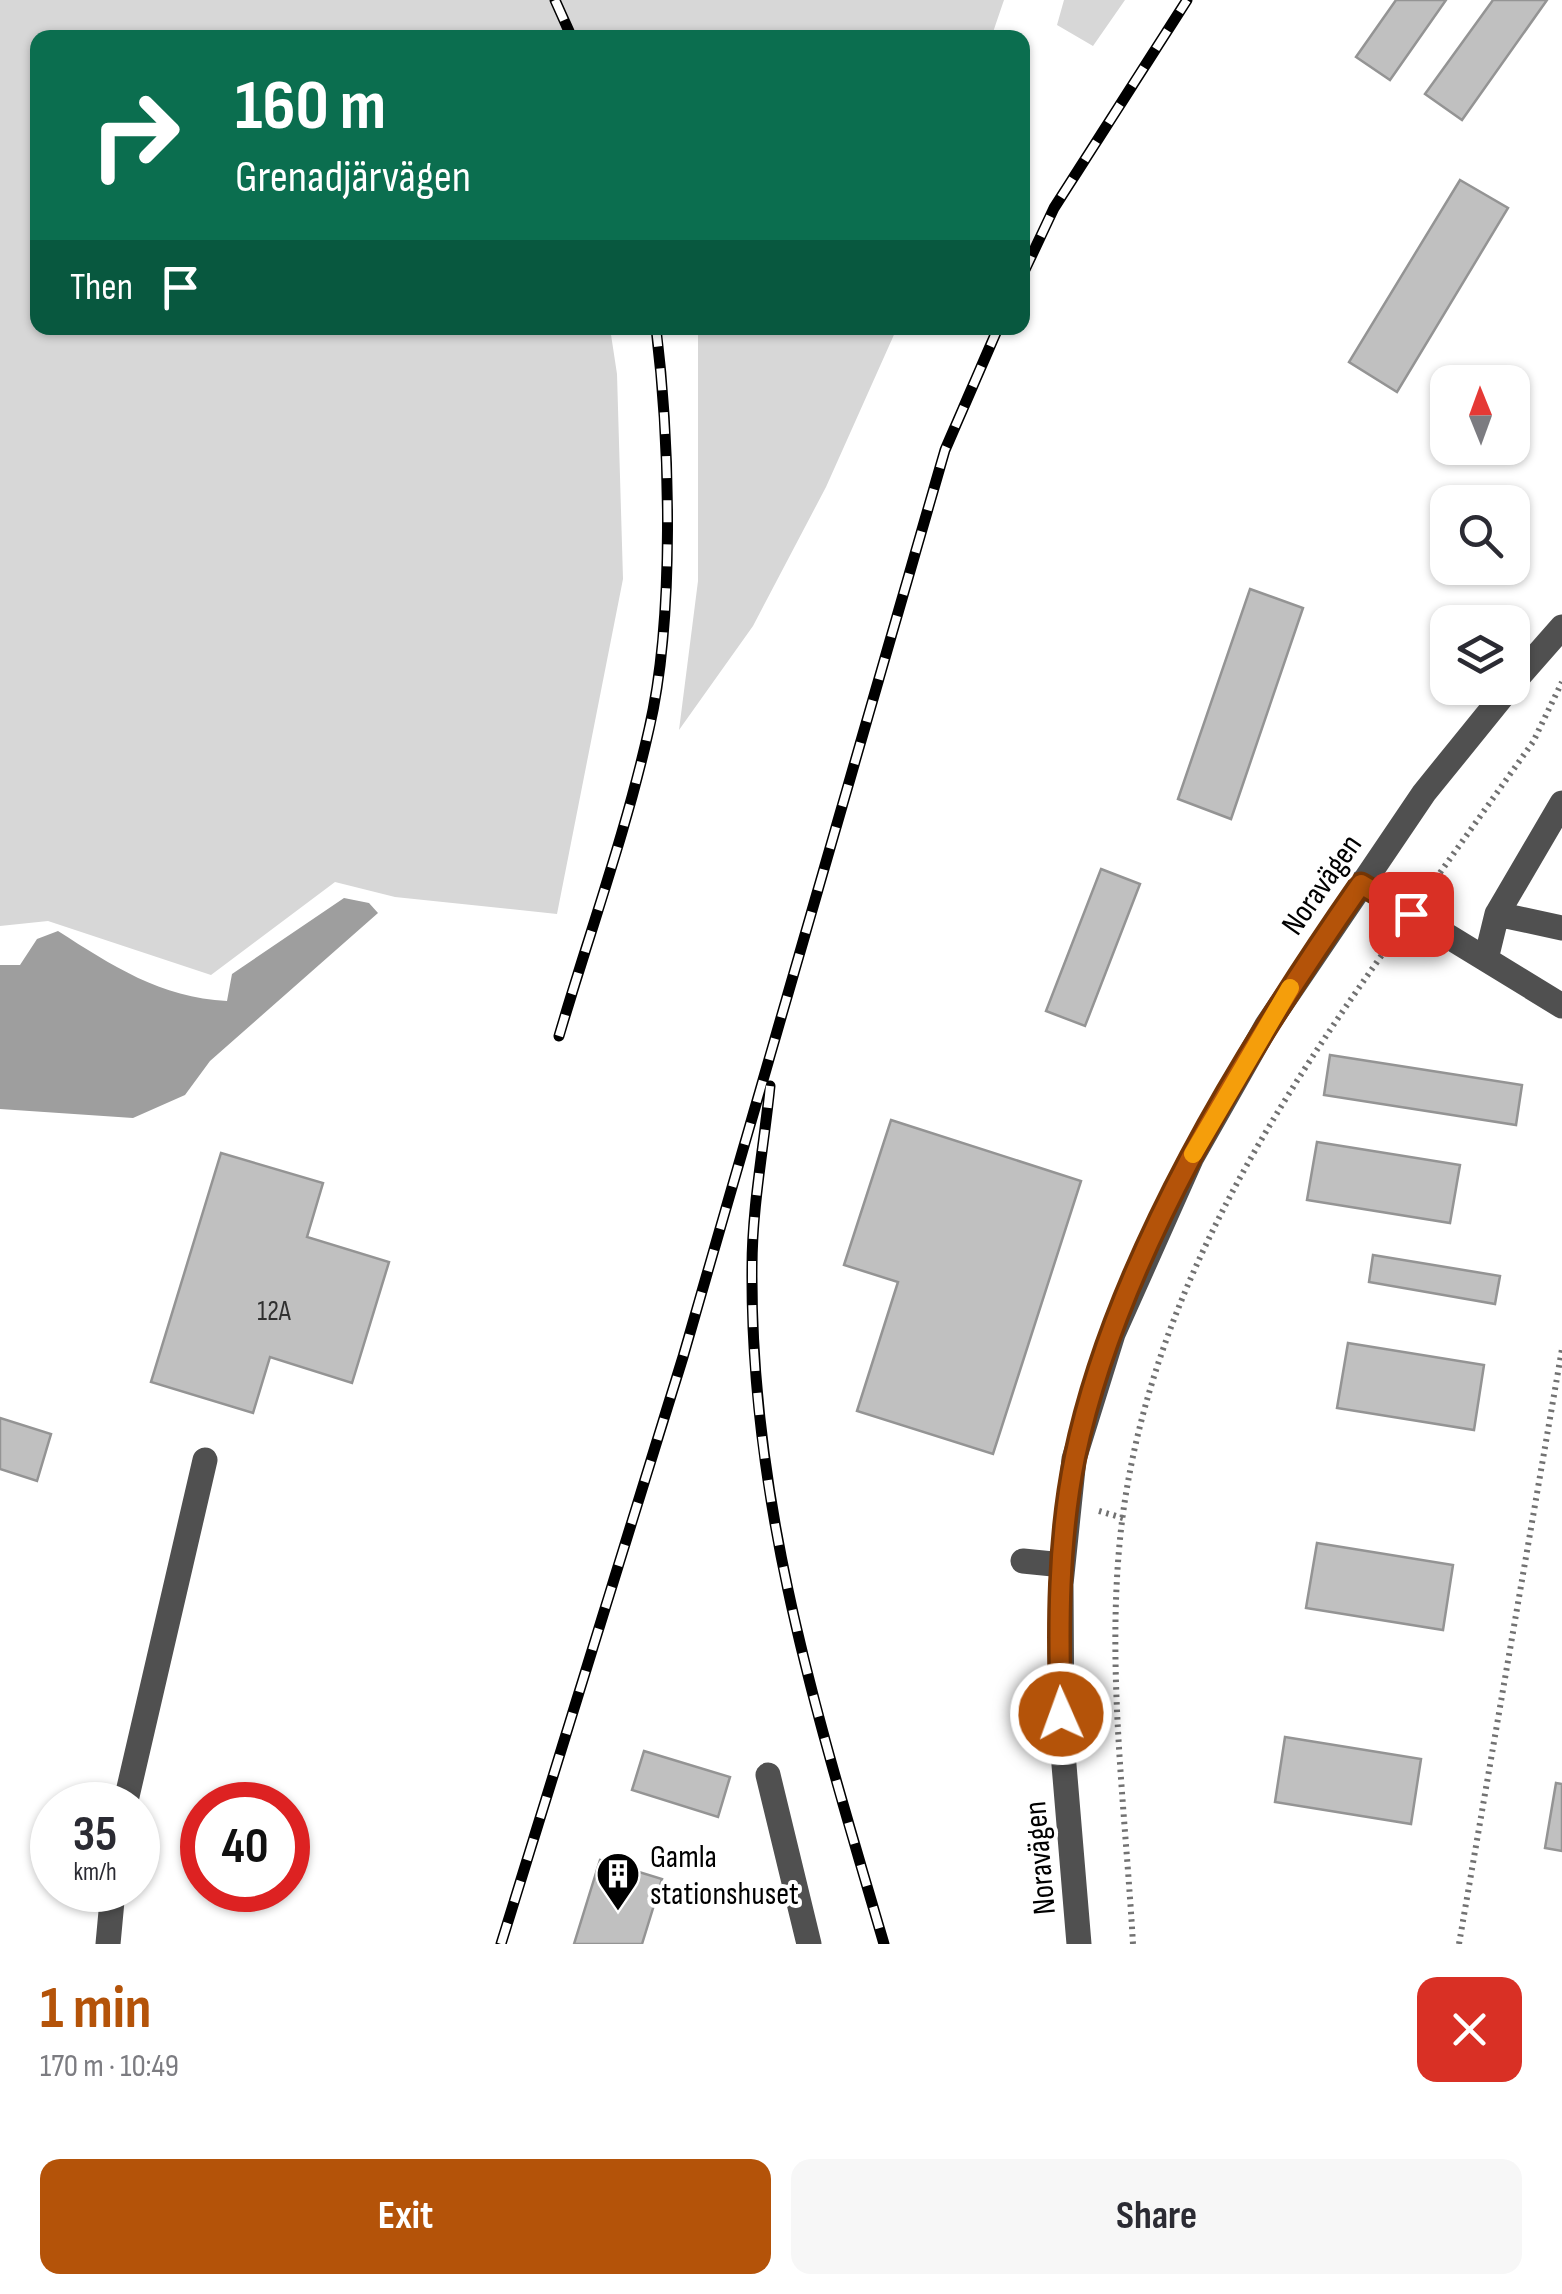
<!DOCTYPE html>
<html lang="en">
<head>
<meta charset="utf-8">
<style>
  body { margin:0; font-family:"Sofia Sans Condensed",sans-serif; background:#f7f7f7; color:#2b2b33; height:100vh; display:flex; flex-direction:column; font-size:38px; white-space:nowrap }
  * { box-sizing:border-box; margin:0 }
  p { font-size:32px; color:#7c7c81 }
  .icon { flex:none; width:55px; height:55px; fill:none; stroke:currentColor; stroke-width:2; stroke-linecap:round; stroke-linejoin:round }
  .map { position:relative; height:1944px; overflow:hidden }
  .side { display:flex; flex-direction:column; background:#fff; flex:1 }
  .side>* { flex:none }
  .banner { position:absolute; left:30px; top:30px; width:1000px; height:305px; border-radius:20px; box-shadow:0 2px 8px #0004; background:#0b6e4f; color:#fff; overflow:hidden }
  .needle { width:65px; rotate:359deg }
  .fabs { position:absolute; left:1430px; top:365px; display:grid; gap:20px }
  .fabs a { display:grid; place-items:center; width:100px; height:100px; border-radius:20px; background:#fff; box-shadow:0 2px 8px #0004; font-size:50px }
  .speed { position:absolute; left:30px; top:1782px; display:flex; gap:20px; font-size:50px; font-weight:700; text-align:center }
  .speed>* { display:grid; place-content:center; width:130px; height:130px; border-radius:50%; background:#fff; box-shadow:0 2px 8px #0004; line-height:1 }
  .speed small { font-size:25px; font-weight:400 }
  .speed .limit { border:15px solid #d22; background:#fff; color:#111 }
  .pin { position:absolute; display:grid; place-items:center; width:85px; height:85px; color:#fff; margin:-42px; border-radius:20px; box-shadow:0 5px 15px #0006 }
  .me { position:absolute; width:110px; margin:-55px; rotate:358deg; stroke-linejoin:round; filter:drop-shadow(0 0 8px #0008) }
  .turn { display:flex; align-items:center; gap:35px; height:210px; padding:0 40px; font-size:45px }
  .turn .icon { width:130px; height:130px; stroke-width:2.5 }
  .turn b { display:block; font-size:70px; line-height:85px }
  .then { display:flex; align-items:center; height:95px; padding:0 40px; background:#0003; gap:20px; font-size:38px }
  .round { display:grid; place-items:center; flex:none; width:105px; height:105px; border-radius:20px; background:#f7f7f7 }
  .overview { display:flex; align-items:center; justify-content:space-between; height:170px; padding:0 40px }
  h1 { font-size:60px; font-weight:700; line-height:75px; color:#b45309 }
  .primary-button { display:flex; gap:20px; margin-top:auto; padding:20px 40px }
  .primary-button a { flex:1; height:115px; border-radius:20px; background:#b45309; color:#fff; font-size:40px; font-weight:700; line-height:115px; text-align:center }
  .primary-button a+a { background:#f7f7f7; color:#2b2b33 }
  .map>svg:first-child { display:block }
  .green { fill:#d7d7d7 }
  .water { fill:#9e9e9e }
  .building { fill:#c0c0c0; stroke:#949494; stroke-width:2.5 }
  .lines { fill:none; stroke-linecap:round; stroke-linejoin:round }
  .path { stroke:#727272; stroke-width:6; stroke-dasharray:2.5 5; stroke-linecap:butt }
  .minor { stroke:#505050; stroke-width:25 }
  .rail-casing { stroke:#000; stroke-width:11 }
  .rail { stroke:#fff; stroke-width:8; stroke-dasharray:22; stroke-linecap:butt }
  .route-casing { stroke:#753606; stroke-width:25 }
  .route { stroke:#b45309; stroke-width:18 }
  .slow { stroke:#f59e0b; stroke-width:18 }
  .labels { text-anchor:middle; stroke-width:8; stroke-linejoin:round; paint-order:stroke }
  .number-label { font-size:28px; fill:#303030 }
  .street-label { font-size:32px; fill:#000; stroke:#fff }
  .poi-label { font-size:32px; fill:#000; stroke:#fff; text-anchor:start }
</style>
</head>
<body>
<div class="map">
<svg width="1562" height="1944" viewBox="0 0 1562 1944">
  <rect width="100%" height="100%" fill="#fff"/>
  <!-- green -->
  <path class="green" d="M0 0H1004L991 38H38V328H610L617 374 623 579 557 914 395 897 335 882 211 975 48 921 0 926Z
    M1064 0H1125L1093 46 1057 25Z
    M698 328H897L826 487 753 626 679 730 698 581Z"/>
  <!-- water -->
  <path class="water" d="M344 898 369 903 378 913 210 1061 185 1095 133 1118 0 1109V965H20L37 939 58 931C111 965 161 998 227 1001L232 974Z"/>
  <!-- building -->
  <path class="building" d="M1396 0H1446L1390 80 1356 57Z
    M1493 0H1547L1462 120 1425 94Z
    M1460 180 1508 208 1397 392 1349 362Z
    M1250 589 1303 608 1231 819 1178 799Z
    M1101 869 1140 884 1085 1026 1046 1011Z
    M1330 1055 1522 1085 1516 1125 1324 1095Z
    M891 1120 1081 1181 993 1454 857 1411 898 1282 844 1265Z
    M1317 1142 1460 1165 1450 1223 1307 1200Z
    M221 1153 323 1183 307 1237 389 1262 352 1383 270 1357 253 1413 151 1382Z
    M1373 1255 1500 1276 1495 1304 1369 1282Z
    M1348 1343 1484 1365 1474 1430 1337 1408Z
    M0 1418 51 1434 37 1481 0 1469Z
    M1317 1543 1453 1565 1443 1630 1306 1608Z
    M1285 1737 1421 1759 1411 1824 1275 1802Z
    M644 1751 730 1777 718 1817 632 1790Z
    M1556 1783 1562 1784V1851L1545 1848Z
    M600 1860 662 1879 642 1944H574Z"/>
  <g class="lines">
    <!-- path -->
    <path class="path" d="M1427 891 1533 742 1562 682
      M1099 1511 1123 1518
      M1133 1944C1125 1805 1105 1660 1122 1521 1150 1302 1268 1114 1394 938
      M1459 1944 1562 1349"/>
    <!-- minor -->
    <path class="minor" d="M1512 684 1562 627
      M1361 883 1562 1006
      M1497 914 1562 928
      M1486 959 1497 914 1562 803
      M1023 1561 1063 1565
      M768 1775 809 1944
      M125 1805 205 1460
      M108 1944 113 1890
      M1079 1944 1062 1741 1061 1584 1074 1459 1113 1334 1192 1157 1267 1025 1424 793 1509 688"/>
    <defs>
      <path id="rail" d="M555 0 572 38
        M1022 276 1054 208 1187 0
        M559 1036C589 934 626 832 649 729 675 618 670 442 656 328
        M770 1086C764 1146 752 1207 752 1267 750 1505 818 1719 884 1944
        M501 1944 683 1357 945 450 998 328"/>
    </defs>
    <!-- rail casing -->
    <use href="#rail" class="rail-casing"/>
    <!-- rail -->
    <use href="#rail" class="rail"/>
  </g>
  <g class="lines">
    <defs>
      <path id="route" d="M1061 1714C1058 1629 1058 1540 1075 1457 1116 1259 1247 1048 1361 884L1411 914"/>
    </defs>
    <!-- route casing -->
    <use href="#route" class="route-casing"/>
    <!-- route -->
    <use href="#route" class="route"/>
    <!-- slow -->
    <path class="slow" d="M1193 1154 1290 988"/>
  </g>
  <!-- icons -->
  <defs>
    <symbol id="building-pin" viewBox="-11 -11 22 30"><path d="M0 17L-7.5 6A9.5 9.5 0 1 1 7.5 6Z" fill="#000" stroke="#fff"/><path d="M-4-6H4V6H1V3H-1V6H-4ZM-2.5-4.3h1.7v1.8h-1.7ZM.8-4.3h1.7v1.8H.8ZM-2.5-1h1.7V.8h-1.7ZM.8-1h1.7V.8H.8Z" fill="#fff"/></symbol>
  </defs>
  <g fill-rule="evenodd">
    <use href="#building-pin" x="593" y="1849" width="50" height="68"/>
  </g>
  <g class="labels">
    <!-- number labels -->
    <g class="number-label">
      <text x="274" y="1320">12A</text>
    </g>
    <!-- street labels -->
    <g class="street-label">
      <text transform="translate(1321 884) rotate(-55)" y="11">Noravägen</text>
      <text transform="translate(1039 1858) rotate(-95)" y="11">Noravägen</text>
    </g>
    <!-- poi labels -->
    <g class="poi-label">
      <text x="650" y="1867">Gamla<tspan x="650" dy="37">stationshuset</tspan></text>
    </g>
  </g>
</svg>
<div class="fabs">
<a><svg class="needle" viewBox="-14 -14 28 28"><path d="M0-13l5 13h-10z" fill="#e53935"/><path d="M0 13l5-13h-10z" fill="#7c7c81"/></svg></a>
<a><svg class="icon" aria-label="search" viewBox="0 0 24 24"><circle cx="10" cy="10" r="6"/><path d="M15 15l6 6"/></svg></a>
<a><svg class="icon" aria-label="layers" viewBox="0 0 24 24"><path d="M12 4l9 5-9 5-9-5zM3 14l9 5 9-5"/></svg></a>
</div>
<div class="speed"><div>35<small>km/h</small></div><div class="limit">40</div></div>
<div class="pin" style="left:1411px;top:914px;background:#d93025"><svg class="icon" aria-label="arrive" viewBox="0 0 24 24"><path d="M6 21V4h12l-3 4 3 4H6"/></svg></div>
<svg class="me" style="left:1061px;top:1714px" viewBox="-20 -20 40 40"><circle r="17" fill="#b45309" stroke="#fff" stroke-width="3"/><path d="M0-11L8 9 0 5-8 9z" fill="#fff"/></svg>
<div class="banner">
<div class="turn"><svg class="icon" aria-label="right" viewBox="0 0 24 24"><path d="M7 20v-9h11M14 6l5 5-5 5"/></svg><div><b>160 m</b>Grenadjärvägen</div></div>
<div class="then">Then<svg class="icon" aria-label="arrive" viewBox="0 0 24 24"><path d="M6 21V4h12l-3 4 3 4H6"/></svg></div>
</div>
</div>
<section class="side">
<div class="overview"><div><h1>1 min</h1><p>170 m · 10:49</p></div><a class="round" style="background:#d93025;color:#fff"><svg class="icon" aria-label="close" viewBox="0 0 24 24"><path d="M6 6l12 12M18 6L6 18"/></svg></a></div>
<div class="primary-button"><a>Exit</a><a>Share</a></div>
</section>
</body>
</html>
